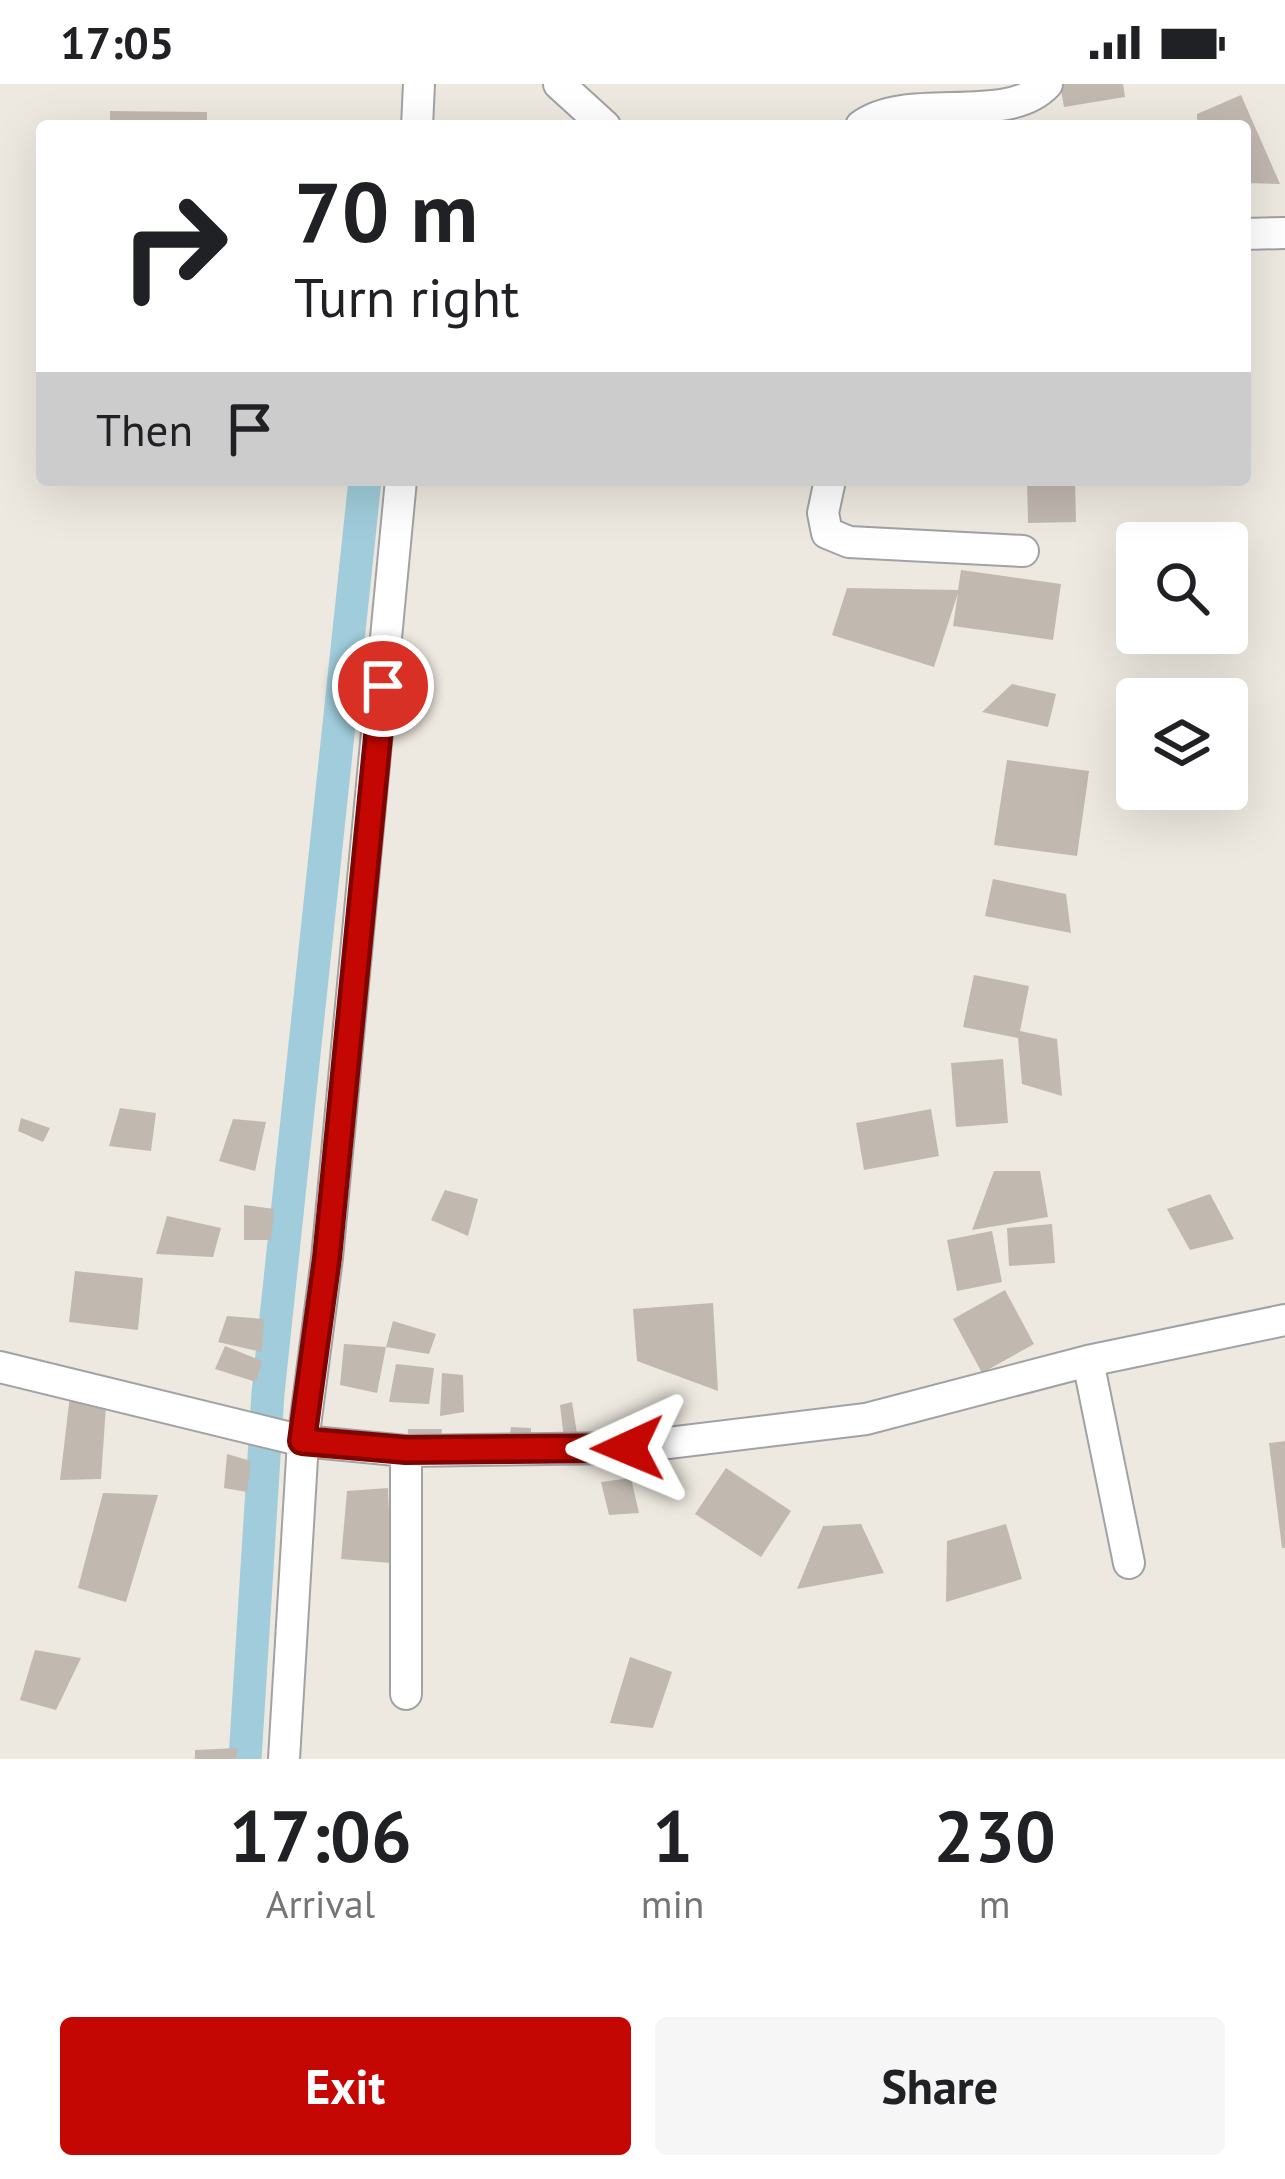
<!DOCTYPE html>
<html lang="en">
<head>
<meta charset="utf-8">
<style>
  body { margin:0; font-family:"PT Sans",sans-serif; background:#f6f6f6; color:#202124; height:100vh; display:flex; flex-direction:column; font-size:45px; white-space:nowrap }
  * { box-sizing:border-box; margin:0 }
  p { font-size:39px; color:#757577 }
  .icon { flex:none; width:66px; height:66px; fill:none; stroke:currentColor; stroke-width:2; stroke-linecap:round; stroke-linejoin:round }
  .map { position:relative; height:1675px; overflow:hidden }
  .sheet { display:flex; flex-direction:column; background:#fff; flex:1 }
  .sheet>* { flex:none }
  .hud { position:absolute; left:36px; top:36px; width:1215px; height:366px; border-radius:12px; box-shadow:0 12px 48px #0002; background:#fff; color:#202124; overflow:hidden }
  .fabs { position:absolute; left:1116px; top:438px; display:grid; gap:24px }
  .fabs a { display:grid; place-items:center; width:132px; height:132px; border-radius:12px; background:#fff; box-shadow:0 12px 48px #0002; font-size:60px }
  .pin { position:absolute; display:grid; place-items:center; width:102px; height:102px; color:#fff; margin:-51px; border:6px solid #fff; border-radius:50%; box-shadow:0 3px 12px #0007 }
  .me { position:absolute; width:132px; margin:-66px; rotate:269deg; stroke-linejoin:round; filter:drop-shadow(0 0 9px #0008) }
  .turn { display:flex; align-items:center; gap:42px; height:252px; padding:0 60px; font-size:54px }
  .turn .icon { width:156px; height:156px; stroke-width:2.5 }
  .turn b { display:block; font-size:84px; line-height:102px }
  .then { display:flex; align-items:center; height:114px; padding:0 60px; background:#0003; gap:24px; font-size:45px }
  .eta { display:flex; justify-content:space-evenly; align-items:center; height:204px; text-align:center }
  .eta b { font-size:72px; font-weight:700; line-height:84px }
  .primary-button { display:flex; gap:24px; margin-top:auto; padding:24px 60px }
  .primary-button a { flex:1; height:138px; border-radius:12px; background:#c40702; color:#fff; font-size:48px; font-weight:700; line-height:138px; text-align:center }
  .primary-button a+a { background:#f6f6f6; color:#202124 }
  .status { display:flex; justify-content:space-between; align-items:center; height:84px; padding:0 60px; background:#fff; direction:ltr }
  .status svg { height:33px; fill:currentColor }
  .map>svg:first-child { display:block }
  .lines { fill:none; stroke-linecap:round; stroke-linejoin:round }
  .canal { stroke:#a0ccdb; stroke-width:33 }
  .building { fill:#c1b8b0 }
  .minor-casing { stroke:#a2a2a2; stroke-width:34 }
  .minor { stroke:#fff; stroke-width:30 }
  .route-casing { stroke:#7f0501; stroke-width:30 }
  .route { stroke:#c40702; stroke-width:21 }
</style>
</head>
<body>
<div class="status"><b>17:05</b><svg viewBox="0 0 49 12"><path d="M0 12V9h3v3zM5 12V6h3v6zM10 12V3h3v9zM15 12V0h3v12zM26 1h20v11H26zM47 4h2v5h-2z"/></svg></div>
<div class="map">
<svg width="1285" height="1675" viewBox="0 0 1285 1675">
  <rect width="100%" height="100%" fill="#ede9e0"/>
  <g class="lines">
    <!-- canal -->
    <path class="canal" d="M245 1675 268 1309 365 396"/>
  </g>
  <!-- building -->
  <path class="building" d="M1060 0H1123L1125 13 1064 23Z
    M1241 11 1280 100 1245 99V42H1197V30Z
    M110 27 207 28V42H110Z
    M1027 396H1075L1076 438 1028 439Z
    M961 486 1061 500 1053 556 953 542 958 509 934 583 832 551 847 504 958 506Z
    M1012 600 1056 610 1048 643 982 628Z
    M1007 676 1089 687 1077 772 994 761Z
    M993 795 1066 810 1071 849 985 832Z
    M974 891 1029 902 1020 947 1057 955 1062 1012 1022 1000 1018 954 963 943Z
    M1003 975 1008 1039 956 1043 951 979Z
    M120 1024 156 1029 151 1067 109 1062Z
    M931 1025 939 1072 864 1086 856 1039Z
    M21 1034 50 1044 43 1058 18 1047Z
    M233 1035 266 1038 255 1087 219 1077Z
    M994 1087H1040L1048 1133 972 1146Z
    M445 1106 478 1115 468 1152 431 1136Z
    M1210 1110 1234 1155 1190 1166 1167 1125Z
    M244 1121 274 1125 271 1156H244Z
    M167 1132 221 1144 213 1173 156 1170Z
    M1052 1140 1055 1179 1009 1182 1007 1144Z
    M992 1147 1002 1198 957 1207 947 1156Z
    M75 1187 143 1194 138 1246 69 1238Z
    M1005 1206 1034 1260 982 1289 953 1235Z
    M713 1219 718 1307 637 1277 633 1225Z
    M227 1232 264 1235 262 1268 218 1258Z
    M393 1237 436 1250 429 1270 386 1263Z
    M344 1260 386 1263 377 1309 340 1301Z
    M225 1262 262 1277 256 1298 215 1285Z
    M396 1280 434 1284 429 1320 389 1318Z
    M442 1289 463 1291 464 1328 440 1332Z
    M71 1303 106 1322 101 1395 60 1396Z
    M572 1318 578 1356 564 1355 560 1321Z
    M511 1343 531 1344V1359L509 1357Z
    M408 1345H442L440 1360 407 1361Z
    M1285 1357V1464H1282L1269 1359Z
    M227 1370 251 1377 247 1408 224 1404Z
    M726 1384 791 1427 761 1473 695 1430Z
    M631 1394 639 1429 609 1431 601 1398Z
    M388 1404 391 1479 341 1475 347 1407Z
    M103 1409 158 1411 126 1518 78 1504Z
    M861 1440 884 1489 797 1505 823 1442Z
    M1006 1440 1022 1495 946 1518 947 1457Z
    M35 1566 81 1574 56 1626 20 1616Z
    M630 1573 672 1588 653 1644 610 1639Z
    M238 1664 236 1675H195V1666Z"/>
  <g class="lines">
    <defs>
      <path id="minor" d="M559 0 605 42
        M417 42 419 0
        M861 42C908 7 1007 43 1047 0
        M1245 150 1285 149
        M830 396 823 429 827 449 849 458 1023 467
        M1088 1277 1129 1479
        M0 1283 303 1357 406 1367 627 1364 866 1335 1088 1277 1285 1236
        M406 1367V1610
        M284 1675 303 1357 327 1174 401 396"/>
    </defs>
    <!-- minor casing -->
    <use href="#minor" class="minor-casing"/>
    <!-- minor -->
    <use href="#minor" class="minor"/>
  </g>
  <g class="lines">
    <defs>
      <path id="route" d="M383 602 327 1174 302 1357 406 1366 628 1364"/>
    </defs>
    <!-- route casing -->
    <use href="#route" class="route-casing"/>
    <!-- route -->
    <use href="#route" class="route"/>
  </g>
</svg>
<div class="fabs">
<a><svg class="icon" aria-label="search" viewBox="0 0 24 24"><circle cx="10" cy="10" r="6"/><path d="M15 15l6 6"/></svg></a>
<a><svg class="icon" aria-label="layers" viewBox="0 0 24 24"><path d="M12 4l9 5-9 5-9-5zM3 14l9 5 9-5"/></svg></a>
</div>
<div class="pin" style="left:383px;top:602px;background:#d93025"><svg class="icon" aria-label="arrive" viewBox="0 0 24 24"><path d="M6 21V4h12l-3 4 3 4H6"/></svg></div>
<svg class="me" style="left:628px;top:1364px" viewBox="-20 -20 40 40"><path d="M0-17L14 15 0 8-14 15z" fill="#c40702" stroke="#fff" stroke-width="4"/></svg>
<div class="hud">
<div class="turn"><svg class="icon" aria-label="right" viewBox="0 0 24 24"><path d="M7 20v-9h11M14 6l5 5-5 5"/></svg><div><b>70 m</b>Turn right</div></div>
<div class="then">Then<svg class="icon" aria-label="arrive" viewBox="0 0 24 24"><path d="M6 21V4h12l-3 4 3 4H6"/></svg></div>
</div>
</div>
<section class="sheet">
<div class="eta">
<div><b>17:06</b><p>Arrival</p></div>
<div><b>1</b><p>min</p></div>
<div><b>230</b><p>m</p></div>
</div>
<div class="primary-button"><a>Exit</a><a>Share</a></div>
</section>
</body>
</html>
